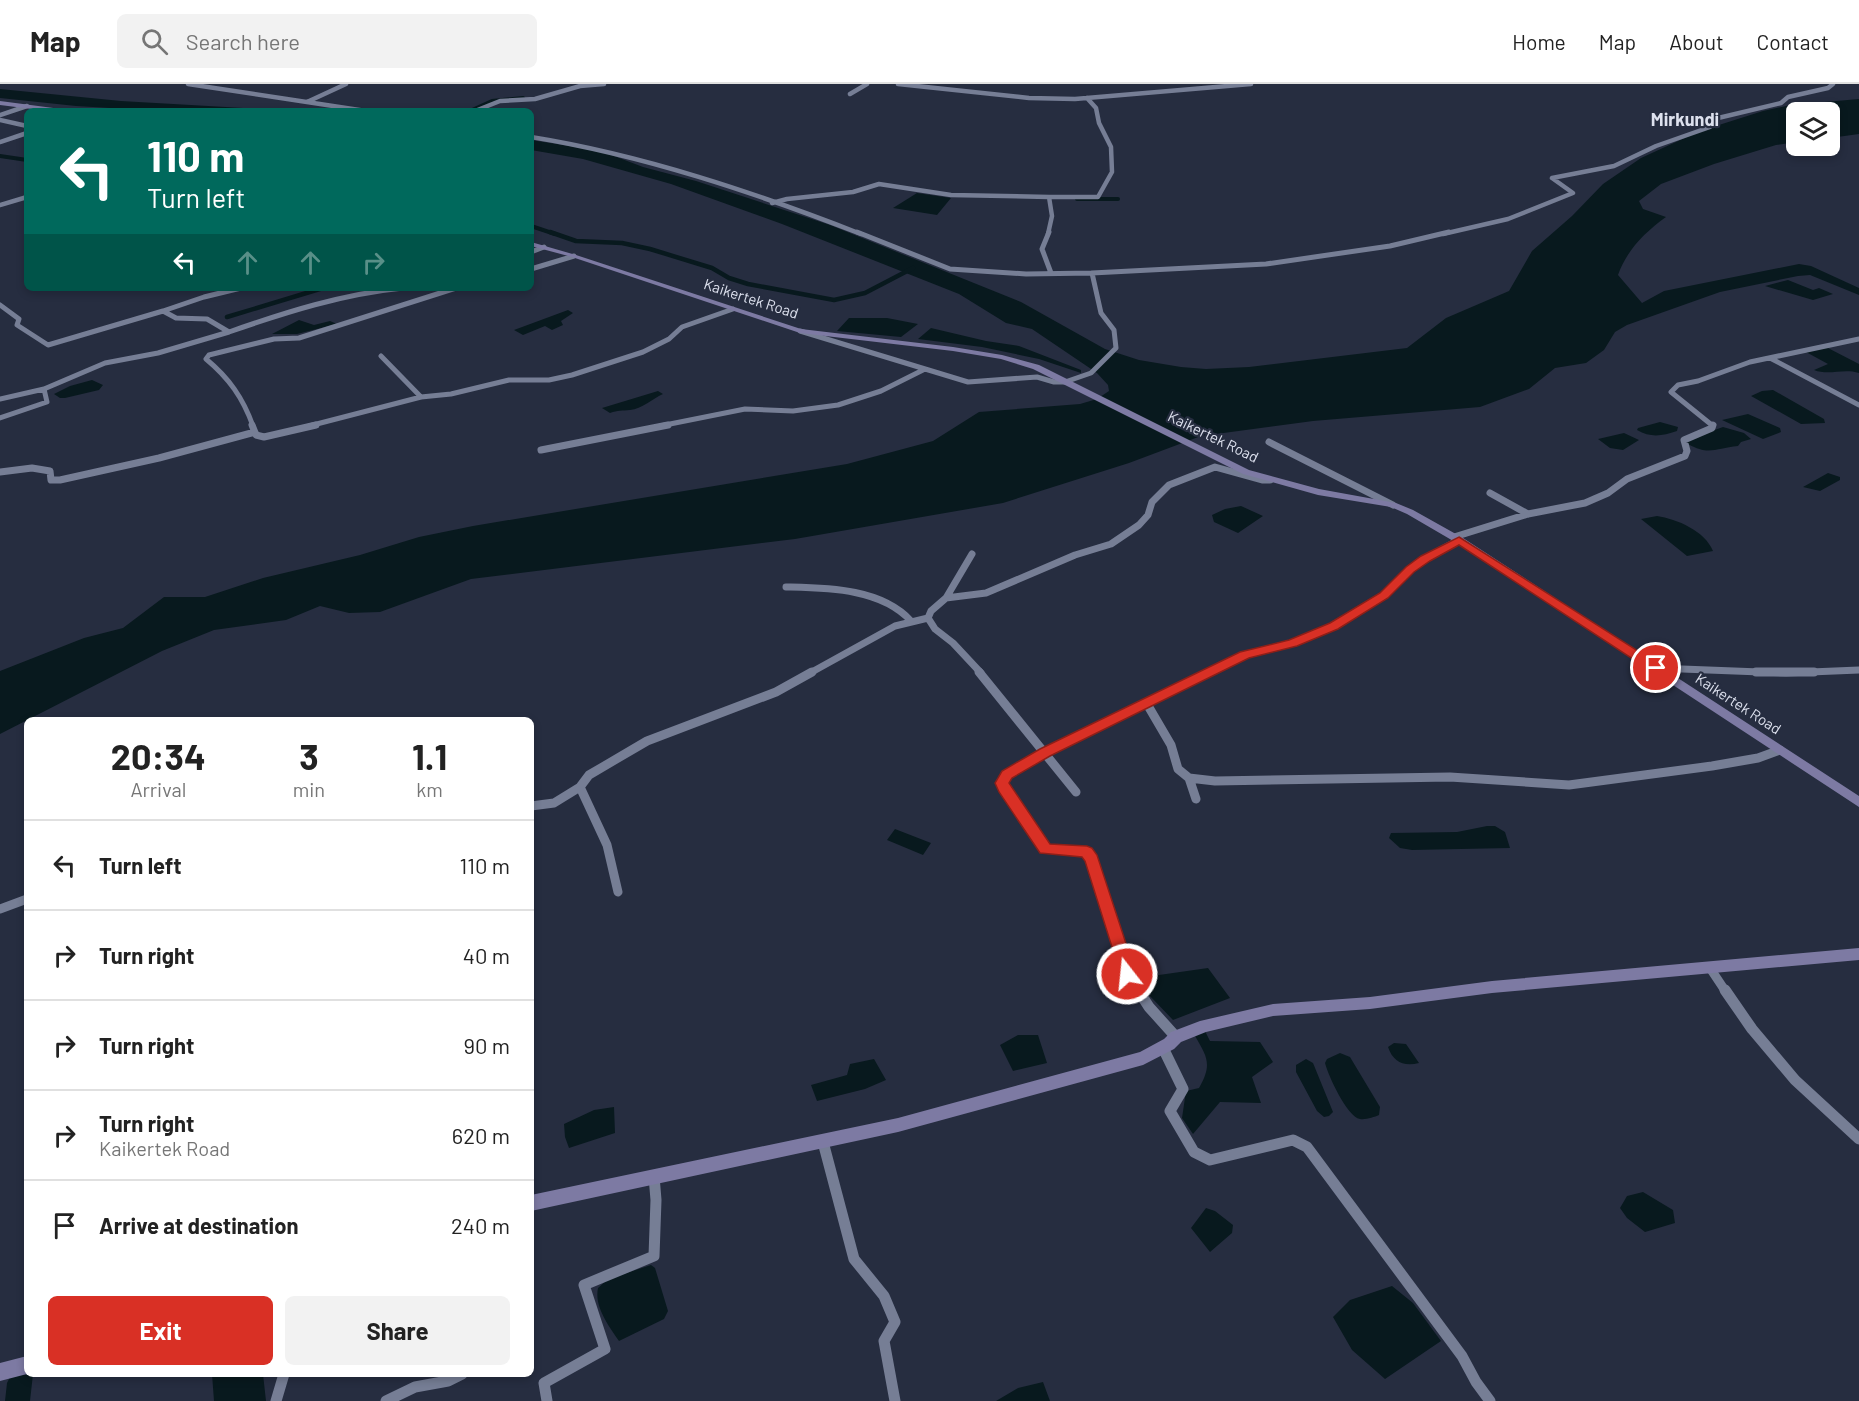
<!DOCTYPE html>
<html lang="en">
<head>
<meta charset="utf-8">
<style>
  body { margin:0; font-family:Barlow,sans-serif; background:#f2f2f2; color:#222; height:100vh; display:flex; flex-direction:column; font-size:22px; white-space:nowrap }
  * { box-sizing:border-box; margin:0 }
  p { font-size:20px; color:#767676 }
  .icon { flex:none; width:33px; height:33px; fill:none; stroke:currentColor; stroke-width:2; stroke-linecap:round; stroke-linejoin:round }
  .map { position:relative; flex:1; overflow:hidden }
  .sheet { position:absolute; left:24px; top:633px; width:510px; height:660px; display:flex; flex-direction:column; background:#fff; border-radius:9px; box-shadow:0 3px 9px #0003 }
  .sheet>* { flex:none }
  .top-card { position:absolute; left:24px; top:24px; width:510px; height:183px; border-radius:9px; box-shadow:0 3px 9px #0003; background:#00695c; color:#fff; overflow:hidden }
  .controls { position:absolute; left:1786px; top:18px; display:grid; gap:12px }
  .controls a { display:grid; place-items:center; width:54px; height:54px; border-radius:9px; background:#fff; box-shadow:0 3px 9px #0003; font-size:30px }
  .pin { position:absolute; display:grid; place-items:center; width:51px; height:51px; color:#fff; margin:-26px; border:3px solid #fff; border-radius:50%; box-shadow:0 2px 6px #0007 }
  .me { position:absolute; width:66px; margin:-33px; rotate:344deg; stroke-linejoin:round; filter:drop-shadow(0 0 4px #0008) }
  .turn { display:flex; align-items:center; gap:21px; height:126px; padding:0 24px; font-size:27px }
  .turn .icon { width:78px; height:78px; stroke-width:2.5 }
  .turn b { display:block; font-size:42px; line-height:51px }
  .lanes { display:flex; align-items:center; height:57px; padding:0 24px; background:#0003; justify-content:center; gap:30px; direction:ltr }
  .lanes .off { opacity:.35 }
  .eta { display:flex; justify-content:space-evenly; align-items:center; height:102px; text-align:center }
  .eta b { font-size:36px; font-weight:700; line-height:42px }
  .cta { display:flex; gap:12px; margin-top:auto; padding:12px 24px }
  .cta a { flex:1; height:69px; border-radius:9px; background:#d93025; color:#fff; font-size:24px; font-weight:700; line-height:69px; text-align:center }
  .cta a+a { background:#f2f2f2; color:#222 }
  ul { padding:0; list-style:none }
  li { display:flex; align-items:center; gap:18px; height:90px; padding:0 24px; border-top:2px solid #e0e0e0 }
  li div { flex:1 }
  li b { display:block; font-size:22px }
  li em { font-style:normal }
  header { display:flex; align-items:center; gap:36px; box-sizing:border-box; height:84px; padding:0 30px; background:#fff; border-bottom:2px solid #e0e0e0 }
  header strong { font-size:28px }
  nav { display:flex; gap:33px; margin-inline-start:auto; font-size:21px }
  .search { width:420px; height:54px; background:#f2f2f2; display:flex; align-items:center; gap:15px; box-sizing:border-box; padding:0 21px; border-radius:9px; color:#767676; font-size:22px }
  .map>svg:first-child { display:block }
  .water { fill:#08191e }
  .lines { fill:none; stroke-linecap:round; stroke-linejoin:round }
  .canal-far1 { stroke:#08191e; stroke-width:4 }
  .canal { stroke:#08191e; stroke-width:4.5 }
  .street-far4 { stroke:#767e95; stroke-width:4.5 }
  .street-far3 { stroke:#767e95; stroke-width:5 }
  .street-far2 { stroke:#767e95; stroke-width:7 }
  .street-far1 { stroke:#767e95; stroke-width:9 }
  .street { stroke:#767e95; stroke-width:11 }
  .secondary { fill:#7d7aa3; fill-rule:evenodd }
  .route { fill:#d93025; stroke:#8d1f18; stroke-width:1.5 }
  .labels { text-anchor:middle; stroke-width:4.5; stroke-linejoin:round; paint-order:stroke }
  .far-street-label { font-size:15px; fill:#dde1ee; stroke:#262d40 }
  .far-quarter-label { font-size:18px; font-weight:bold; fill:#dde1ee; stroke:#262d40 }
</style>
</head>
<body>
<header>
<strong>Map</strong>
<div class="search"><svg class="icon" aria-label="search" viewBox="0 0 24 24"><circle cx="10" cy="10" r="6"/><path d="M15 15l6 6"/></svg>Search here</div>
<nav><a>Home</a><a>Map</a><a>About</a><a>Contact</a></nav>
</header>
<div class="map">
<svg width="1859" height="1317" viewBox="0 0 1859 1317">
  <rect width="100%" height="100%" fill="#262d40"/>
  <!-- water -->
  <path class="water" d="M0 5 121 17 295 27H161L76 22 0 14Z
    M1859 15V50L1830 54V28H1797V58L1776 61 1714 80 1661 100 1639 117 1643 125 1666 133C1644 149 1627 166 1618 191L1642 219 1664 207 1799 180 1811 182 1859 204V211L1810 191 1798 192 1720 208 1627 241 1615 248 1604 266 1586 279 1555 284 1529 305 1480 323 1313 337 1201 352 1129 379 1003 419 795 455 471 495 380 528 349 529 320 522 286 536 214 546 162 567 0 650V587L84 554 123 544 164 513H205L263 494 360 471 419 453 473 442 847 380 933 357 979 328 1080 320 1097 315 1109 307 1108 301 1097 289 1032 245 1006 239 959 210 782 140 671 100 583 75 531 66V56L601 67 643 83 696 97 830 141 1021 218 1105 265 1139 276 1181 283 1206 285 1249 283 1407 264 1446 234 1509 207 1532 167 1572 132 1603 100 1641 74 1700 47 1763 27 1791 21Z
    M917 109 951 114 937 131 893 124Z
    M1788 196 1813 206 1819 204 1833 210 1813 216 1765 202Z
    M568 226 573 229 561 237 563 241 552 246 545 242 523 251 514 246Z
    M849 234H887L918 240 901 253 837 247Z
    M299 236 314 241 330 237 337 240 297 250H272Z
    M931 244 986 257 1019 262 1081 286V289L1039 275 982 263 918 255Z
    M1826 263 1859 280V289C1843 284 1829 292 1814 286L1828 280 1806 268Z
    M92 296 103 301 99 306 65 314H60L54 310 70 302Z
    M1773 306 1824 335 1825 339 1801 340 1751 312 1762 307Z
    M658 307 663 310C652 315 642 325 630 326 622 327 618 326 610 329L602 324Z
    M1748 330 1780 344 1781 348 1763 355 1722 336Z
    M1660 338 1678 343 1677 347C1662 352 1651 354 1637 346L1638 344Z
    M1723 343 1744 349 1751 355 1741 358 1738 362C1716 364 1709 372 1688 360L1687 356Z
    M1624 349 1639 356 1623 366 1610 364 1598 355Z
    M1828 389 1840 393V396L1820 407 1803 403Z
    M1241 422 1263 432 1238 449 1214 438 1212 431 1225 425Z
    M1657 432C1677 435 1705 447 1713 467L1687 472 1641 435Z
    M1487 742H1495L1505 748 1510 764 1412 766 1400 764 1389 754 1391 749 1457 748Z
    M895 745 931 759 923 771 887 756Z
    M1208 884 1230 914 1173 936 1149 911 1145 893Z
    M1205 947 1210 957 1260 958 1273 978 1252 993 1261 1019 1220 1018 1193 1050 1182 1034 1186 1007 1199 1004C1212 981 1208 974 1195 952Z
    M1018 951H1038L1047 979 1013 987 1000 961Z
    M1394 959 1406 960 1419 979C1404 983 1393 978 1388 963Z
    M1340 969 1350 973 1380 1023 1379 1031C1374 1033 1366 1036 1360 1035 1347 1033 1328 991 1325 979L1327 975Z
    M874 975 886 996 865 1005 817 1017 811 1001 847 991 850 980Z
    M1306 975 1313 979 1333 1028 1329 1032 1324 1033 1317 1027 1296 988V981Z
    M614 1023 615 1049 569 1064 565 1053 564 1040 594 1026Z
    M1643 1108 1673 1126 1675 1139 1645 1148 1627 1134 1620 1124 1627 1112Z
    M1206 1124 1215 1127 1233 1141 1232 1149 1210 1168 1191 1144Z
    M651 1181 655 1184 668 1227 664 1235 619 1257C609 1242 594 1223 598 1204L608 1195Z
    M1392 1202 1413 1219 1441 1257 1385 1295 1352 1266 1333 1233 1350 1216Z
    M33 1290 30 1317H5L7 1299 11 1291Z
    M212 1290H263L266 1317H214Z
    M1043 1298 1050 1317H996L1018 1304Z"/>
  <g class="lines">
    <!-- canal-far1 -->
    <path class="canal-far1" d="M470 27 492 17 523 14
      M0 72 27 76
      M1077 115H1118
      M531 142 555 150"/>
    <!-- canal -->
    <path class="canal" d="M550 148 576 157 622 159 650 165 712 184 729 194 748 200 834 216 865 209 913 184
      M227 233 323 204"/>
    <!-- street-far4 -->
    <path class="street-far4" d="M188 0 366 27
      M898 0 1029 14 1075 15 1251 0
      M850 10 867 0
      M307 18 346 0
      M475 27 500 17 535 15 580 2 604 0
      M0 31 27 22
      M0 36 27 42
      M531 53C643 71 756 109 861 150
      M0 58 27 49
      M772 119 787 115 853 108 879 100 951 111 1049 113
      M0 121 27 113
      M1048 150 1052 132 1049 113H1098L1112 88 1111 63 1099 39 1096 24 1087 14
      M1443 150 1508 135 1573 109 1552 94 1614 82 1656 62 1710 43 1714 35 1781 19 1788 13 1828 4 1833 0"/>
    <!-- street-far3 -->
    <path class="street-far3" d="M857 148 950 185 1026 190 1092 189
      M1049 148 1042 165 1051 189
      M531 168 544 163
      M531 185 574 172
      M0 221 19 235 17 241 48 261 163 227
      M800 247 968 298 1037 293 1054 298H1065L1091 289 1116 264 1114 246 1101 229 1092 189 1266 180 1390 162 1449 148
      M229 248C286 228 343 210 403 204
      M381 272 421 313
      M1770 274 1859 321
      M0 315 44 305
      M0 334 47 318 44 305 105 279 158 269 229 248 207 235 176 234 163 227 204 213 241 204
      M253 342C243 314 229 294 206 275L209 271 274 255 299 254 456 204
      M309 342 421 313 451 310 509 296H549L572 291 643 268 669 255 682 243 733 225
      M660 342 745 325 793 327 838 321 881 307 923 286
      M1713 342 1671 308 1678 301 1698 297 1750 278 1859 255"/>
    <!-- street-far2 -->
    <path class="street-far2" d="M252 341 256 351 264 353 316 341
      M1269 358 1393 421
      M541 366 668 341
      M0 388 32 384 50 387 51 396H60L159 374 255 348
      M1490 409 1528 430
      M1454 453 1528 430 1585 419 1608 409 1627 395 1685 372 1687 367 1684 356 1712 344 1713 341
      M786 503C827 504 881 504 911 537
      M946 514 972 470
      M928 534 931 527 946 514 986 509 1075 471 1111 460 1139 441 1148 431 1152 418 1169 401 1215 383 1262 396H1270
      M1656 584 1786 589 1859 586
      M810 589 895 542 928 534 935 545 953 559 981 589
      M1207 589 1244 571 1293 559 1334 542 1384 512 1410 485 1425 474 1459 456"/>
    <!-- street-far1 -->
    <path class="street-far1" d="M979 588 1076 708
      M1756 588H1814
      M1147 620 1171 661 1178 685 1189 694
      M1196 715 1189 694 1215 697 1450 693 1569 701 1712 682 1758 674 1780 666
      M531 722 554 719 580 703
      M618 808 607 761 580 703 589 691 647 657 776 608 812 588
      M0 825 27 815
      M1710 884 1726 908
      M1139 908 1127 890 1092 775 1087 768 1045 765 1002 699 1007 691 1045 669 1210 588"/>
    <!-- street -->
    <path class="street" d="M1138 906 1149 923 1176 953
      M1725 906 1752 945 1795 996 1859 1055
      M1163 964 1183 1005 1170 1027 1194 1068 1210 1076 1293 1056 1307 1063 1462 1272 1476 1298 1490 1317
      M823 1058 854 1175 884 1212 895 1238 884 1257 895 1317
      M276 1317 284 1290
      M386 1317 415 1303 448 1297 462 1290
      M547 1317 544 1299 605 1265 584 1201 654 1172 656 1116 654 1092"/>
    <!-- secondary -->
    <path class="secondary" d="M0 17 61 25 64 27H48L0 21Z
      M531 158 576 171 801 245 953 263 1002 271 1039 281 1249 386 1319 405 1396 419 1413 426 1463 454 1859 712V723L1455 458 1407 430 1391 423 1318 411 1243 390 1033 285 1001 275 953 267 800 249 572 173 531 162Z
      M1859 864V876L1492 909 1370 925 1273 932 1206 948 1181 958 1174 965 1143 981 898 1048 531 1127V1111L898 1034 1140 968 1164 955 1171 948 1200 937 1273 920 1370 913 1492 897Z
      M27 1272V1290L0 1297V1279Z"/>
  </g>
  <!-- route -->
  <path class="route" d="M1459 453 1660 581 1662 584 1660 587H1651L1459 461 1430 477 1414 488 1388 514 1338 545 1297 562 1249 574 1050 672 1012 694 1009 699 1050 760 1087 762 1092 764 1097 771 1136 890 1133 895 1127 897 1122 895 1085 777 1082 773 1040 769 999 708 995 699 1002 687 1040 665 1240 568 1289 556 1330 539 1380 509 1406 483 1421 472Z"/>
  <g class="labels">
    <!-- far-street labels -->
    <g class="far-street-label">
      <text transform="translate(751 215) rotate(18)" y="5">Kaikertek Road</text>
      <text transform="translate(1213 353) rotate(26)" y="5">Kaikertek Road</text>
      <text transform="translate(1738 620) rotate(33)" y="5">Kaikertek Road</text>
    </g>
    <!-- far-quarter labels -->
    <g class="far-quarter-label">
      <text x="1685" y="42">Mirkundi</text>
    </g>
  </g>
</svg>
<div class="controls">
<a><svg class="icon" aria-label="layers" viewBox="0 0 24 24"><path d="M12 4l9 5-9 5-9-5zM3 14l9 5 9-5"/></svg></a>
</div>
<div class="pin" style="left:1656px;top:584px;background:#d93025"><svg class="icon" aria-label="arrive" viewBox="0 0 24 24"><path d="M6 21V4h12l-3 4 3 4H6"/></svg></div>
<svg class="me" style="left:1127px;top:890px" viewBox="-20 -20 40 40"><circle r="17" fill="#d93025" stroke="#fff" stroke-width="3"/><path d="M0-11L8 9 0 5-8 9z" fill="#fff"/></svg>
<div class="top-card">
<div class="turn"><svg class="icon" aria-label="left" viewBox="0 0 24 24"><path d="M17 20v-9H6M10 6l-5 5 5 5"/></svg><div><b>110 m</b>Turn left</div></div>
<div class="lanes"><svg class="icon" aria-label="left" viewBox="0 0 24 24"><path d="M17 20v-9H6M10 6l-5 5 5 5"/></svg><svg class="icon off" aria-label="ahead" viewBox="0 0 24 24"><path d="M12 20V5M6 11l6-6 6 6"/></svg><svg class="icon off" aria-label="ahead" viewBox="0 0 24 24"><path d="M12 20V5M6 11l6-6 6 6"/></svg><svg class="icon off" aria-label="right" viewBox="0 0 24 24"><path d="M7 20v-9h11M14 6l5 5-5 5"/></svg></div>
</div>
<section class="sheet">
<div class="eta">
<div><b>20:34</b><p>Arrival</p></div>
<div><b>3</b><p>min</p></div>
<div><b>1.1</b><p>km</p></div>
</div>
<ul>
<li><svg class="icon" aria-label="left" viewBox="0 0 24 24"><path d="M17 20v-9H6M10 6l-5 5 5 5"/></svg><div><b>Turn left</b></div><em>110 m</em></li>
<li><svg class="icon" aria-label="right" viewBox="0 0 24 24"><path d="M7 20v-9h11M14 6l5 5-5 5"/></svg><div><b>Turn right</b></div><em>40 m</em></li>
<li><svg class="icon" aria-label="right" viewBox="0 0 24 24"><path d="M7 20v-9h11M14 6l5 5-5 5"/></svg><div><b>Turn right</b></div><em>90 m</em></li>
<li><svg class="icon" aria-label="right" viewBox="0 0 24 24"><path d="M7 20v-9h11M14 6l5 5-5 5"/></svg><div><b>Turn right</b><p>Kaikertek Road</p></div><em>620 m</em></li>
<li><svg class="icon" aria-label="arrive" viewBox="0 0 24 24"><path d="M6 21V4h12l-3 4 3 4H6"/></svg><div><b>Arrive at destination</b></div><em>240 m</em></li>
</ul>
<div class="cta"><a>Exit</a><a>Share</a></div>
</section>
</div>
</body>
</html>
